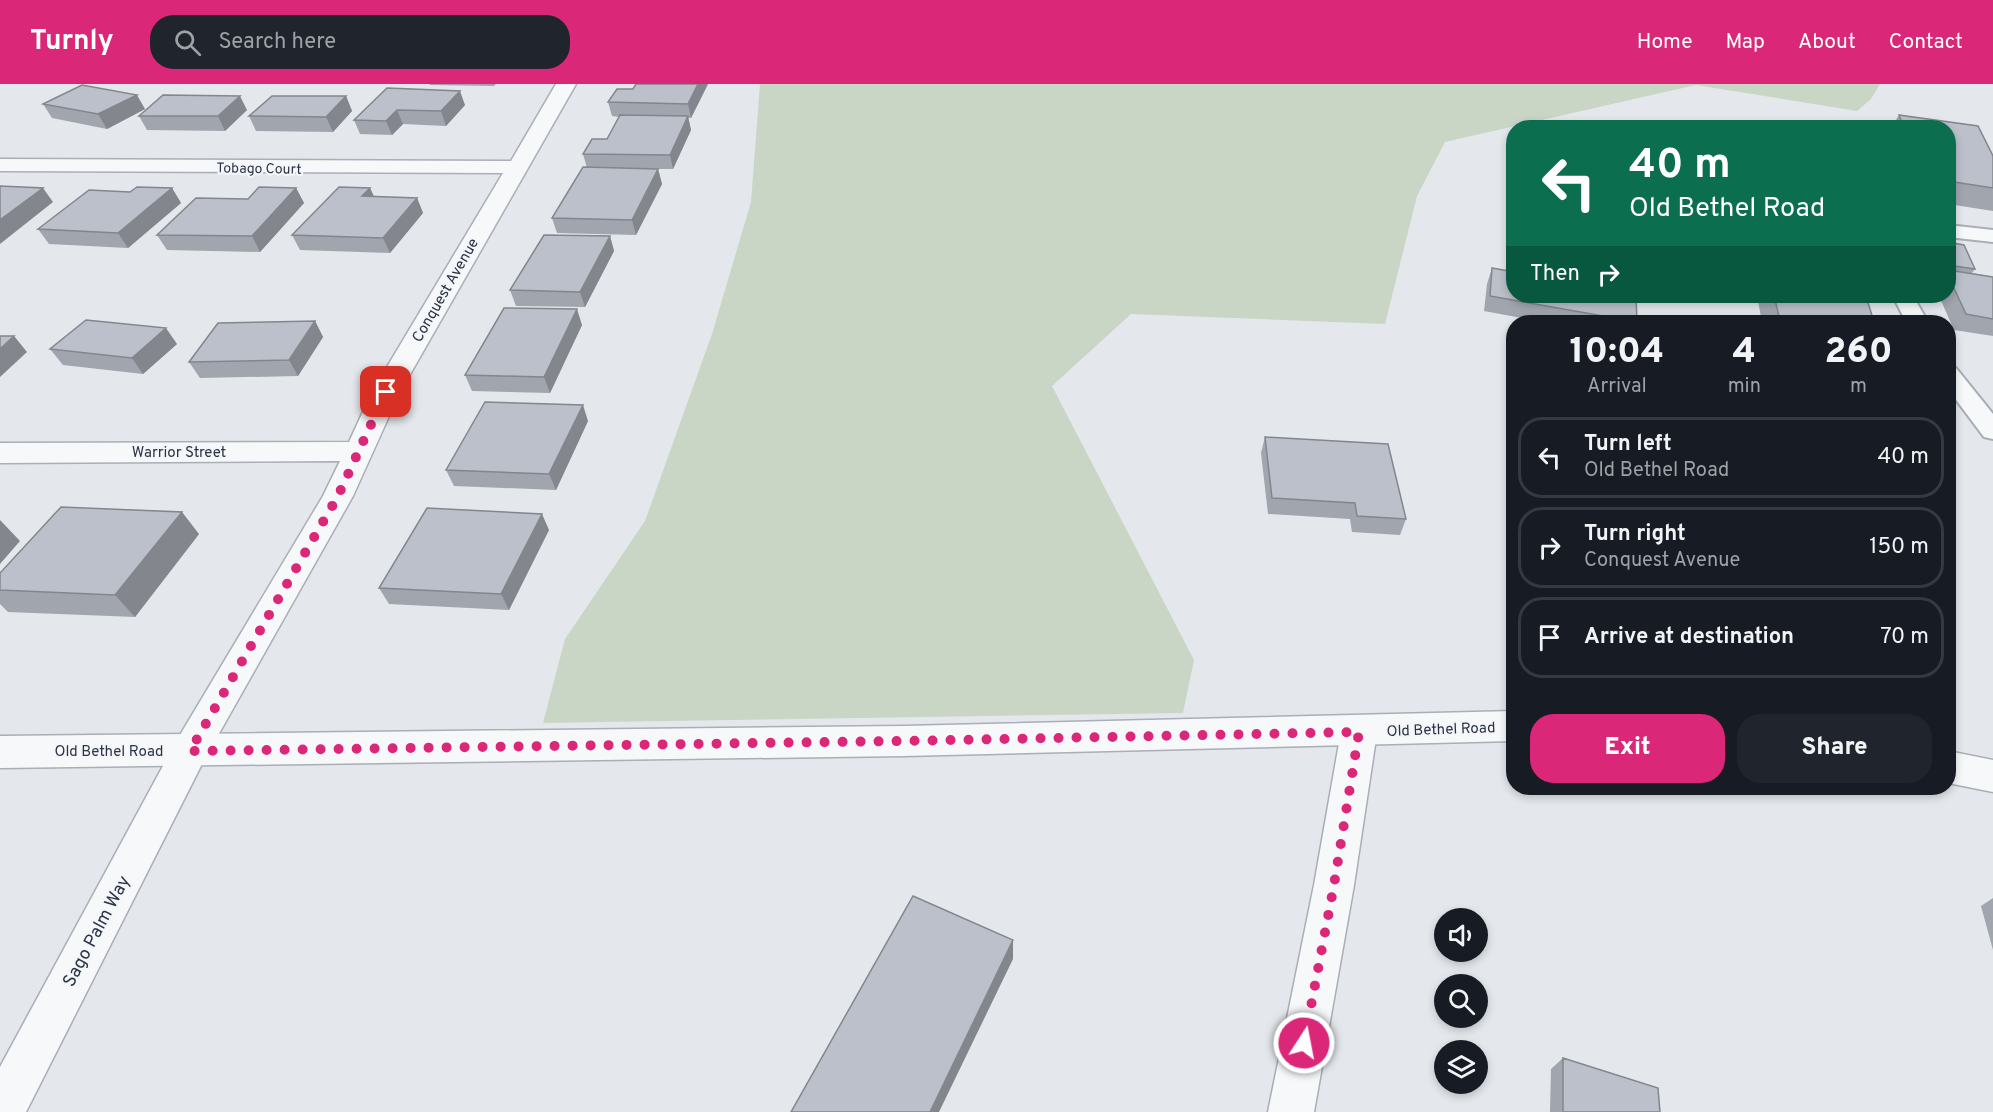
<!DOCTYPE html>
<html lang="en">
<head>
<meta charset="utf-8">
<style>
  body { margin:0; font-family:Overpass,sans-serif; background:#20242c; color:#f1f3f6; height:100vh; display:flex; flex-direction:column; font-size:22px; white-space:nowrap }
  * { box-sizing:border-box; margin:0 }
  p { font-size:20px; color:#9ea1a6 }
  .icon { flex:none; width:33px; height:33px; fill:none; stroke:currentColor; stroke-width:2; stroke-linecap:round; stroke-linejoin:round }
  .map { position:relative; flex:1; overflow:hidden }
  .panel { position:absolute; left:1506px; top:231px; width:450px; height:480px; display:flex; flex-direction:column; background:#171b24; border-radius:24px; box-shadow:0 3px 9px #0003 }
  .panel>* { flex:none }
  .guide { position:absolute; left:1506px; top:36px; width:450px; height:183px; border-radius:24px; box-shadow:0 3px 9px #0003; background:#0b6e4f; color:#fff; overflow:hidden }
  .fabs { position:absolute; left:1434px; top:824px; display:grid; gap:12px }
  .fabs a { display:grid; place-items:center; width:54px; height:54px; border-radius:50%; background:#171b24; box-shadow:0 3px 9px #0003; font-size:30px }
  .pin { position:absolute; display:grid; place-items:center; width:51px; height:51px; color:#fff; margin:-26px; border-radius:12px; box-shadow:0 3px 9px #0006 }
  .me { position:absolute; width:66px; margin:-33px; rotate:11deg; stroke-linejoin:round; filter:drop-shadow(0 0 4px #0008) }
  .turn { display:flex; align-items:center; gap:21px; height:126px; padding:0 24px; font-size:27px }
  .turn .icon { width:78px; height:78px; stroke-width:2.5 }
  .turn b { display:block; font-size:42px; line-height:51px }
  .then { display:flex; align-items:center; height:57px; padding:0 24px; background:#0003; gap:12px; font-size:22px }
  .eta { display:flex; justify-content:space-evenly; align-items:center; height:102px; text-align:center }
  .eta b { font-size:36px; font-weight:800; line-height:42px }
  .button { display:flex; gap:12px; margin-top:auto; padding:12px 24px }
  .button a { flex:1; height:69px; border-radius:24px; background:#db2777; color:#fff; font-size:24px; font-weight:800; line-height:69px; text-align:center }
  .button a+a { background:#20242c; color:#f1f3f6 }
  ul { padding:0; list-style:none }
  li { display:flex; align-items:center; gap:18px; height:81px; margin:0 12px 9px; padding:0 12px; border:3px solid #363941; border-radius:24px }
  li div { flex:1 }
  li b { display:block; font-size:22px }
  li em { font-style:normal }
  header { display:flex; align-items:center; gap:36px; box-sizing:border-box; height:84px; padding:0 30px; background:#db2777; color:#fff }
  header strong { font-size:28px }
  nav { display:flex; gap:33px; margin-inline-start:auto; font-size:21px }
  .search { width:420px; height:54px; background:#20242c; display:flex; align-items:center; gap:15px; box-sizing:border-box; padding:0 21px; border-radius:24px; color:#9ea1a6; font-size:22px }
  .map>svg:first-child { display:block }
  .green { fill:#c9d6c5 }
  .lines { fill:none; stroke-linecap:round; stroke-linejoin:round }
  .service-casing { stroke:#a9aeb7; stroke-width:4 }
  .minor-casing { stroke:#a9aeb7; stroke-width:3 }
  .tertiary-casing { stroke:#a9aeb7; stroke-width:3 }
  .service { fill:#f7f8fa; fill-rule:evenodd }
  .minor { fill:#f7f8fa; fill-rule:evenodd }
  .tertiary { fill:#f7f8fa; fill-rule:evenodd }
  .wall { fill:#a1a5ae }
  .shaded-wall { fill:#83868d }
  .building { fill:#bbc0ca; stroke:#83868d; stroke-width:1.5 }
  .route { stroke:#db2777; stroke-width:10; stroke-dasharray:0 18 }
  .labels { text-anchor:middle; stroke-width:4.5; stroke-linejoin:round; paint-order:stroke }
  .far-street-label { font-size:14px; fill:#2b3445; stroke:#f4f6f9 }
  .street-label { font-size:15px; fill:#2b3445; stroke:#f4f6f9 }
  .near-street-label { font-size:18px; fill:#2b3445; stroke:#f4f6f9 }
</style>
</head>
<body>
<header>
<strong>Turnly</strong>
<div class="search"><svg class="icon" aria-label="search" viewBox="0 0 24 24"><circle cx="10" cy="10" r="6"/><path d="M15 15l6 6"/></svg>Search here</div>
<nav><a>Home</a><a>Map</a><a>About</a><a>Contact</a></nav>
</header>
<div class="map">
<svg width="1993" height="1028" viewBox="0 0 1993 1028">
  <rect width="100%" height="100%" fill="#e4e7ec"/>
  <!-- green -->
  <path class="green" d="M760 0H1880L1871 15 1857 27 1696 1 1445 58 1417 112 1385 240 1131 230 1052 302 1194 576 1183 629 543 639 565 555 645 437 712 250 751 118Z"/>
  <g class="lines">
    <defs>
      <path id="service" d="M1948 141 1993 146V158L1948 153Z
        M1893 212H1913L1928 238H1906Z
        M1948 282 1956 284 1993 330V355L1984 353 1948 305Z"/>
      <path id="minor" d="M556 0H576L400 308 353 412 203 678 26 1028H0V983L177 656 323 412 340 377 0 379V359L349 358 372 308 503 89 0 87V75L511 77Z
        M1359 633 1372 637 1377 648 1354 801 1314 1028H1268L1314 801 1341 648 1346 637Z"/>
      <path id="tertiary" d="M1514 627V657L904 672 0 684V652L904 642Z
        M1948 667 1993 676V708L1948 699Z"/>
    </defs>
    <!-- service casing -->
    <use href="#service" class="service-casing"/>
    <!-- minor casing -->
    <use href="#minor" class="minor-casing"/>
    <!-- tertiary casing -->
    <use href="#tertiary" class="tertiary-casing"/>
    <!-- service -->
    <use href="#service" class="service"/>
    <!-- minor -->
    <use href="#minor" class="minor"/>
    <!-- tertiary -->
    <use href="#tertiary" class="tertiary"/>
  </g>
  <!-- wall -->
  <path class="wall" d="M429 0H496L494 2 430 1Z
    M708 0 691 34H688L691 46 673 85H658L662 100 636 151 557 149 552 134 587 84 583 70 607 55 619 33 612 32 608 18 633 5Z
    M387 4 465 21 446 42 403 40 392 51 360 50 354 36Z
    M346 12 352 27 333 48 256 47 249 32Z
    M43 20 145 25 107 45 52 34Z
    M247 26 225 47 147 46 139 32Z
    M1899 31 1978 42 1993 72V127L1948 120V44H1891Z
    M172 104 181 119 128 164 49 160 38 145 130 108Z
    M296 104 304 119 260 168 167 166 157 151 248 115Z
    M370 104 374 113 417 114 423 129 390 169 300 166 292 151Z
    M610 152 614 167 585 223 516 222 510 206Z
    M1948 158 1975 185 1972 189 1993 193V252L1954 246 1939 212H1948Z
    M1492 184 1637 238H1544L1484 227 1487 200Z
    M1757 212H1866L1874 238H1762Z
    M315 237 323 253 298 292 200 294 189 278Z
    M582 241 550 309 472 307 465 291Z
    M177 260 143 290 63 281 50 265Z
    M588 337 556 406 454 402 446 386Z
    M1265 353 1406 435 1400 451 1352 448 1350 435 1268 430 1261 369Z
    M549 446 509 526 389 520 379 504Z
    M199 450 135 533 8 528 0 520V489Z
    M1993 814V866L1981 822Z
    M1563 974 1660 1028H1550L1551 985Z"/>
  <!-- shaded-wall -->
  <path class="shaded-wall" d="M698 0H708L691 34 688 20Z
    M460 7 465 21 446 42 441 27Z
    M137 11 145 25 107 45 98 30Z
    M240 12 247 26 225 47 218 32Z
    M346 12 352 27 333 48 326 33Z
    M397 26 403 40 392 51 386 37Z
    M688 32 691 46 673 85 670 71Z
    M658 85 662 100 636 151 632 136Z
    M43 104 53 118 0 160V136Z
    M172 104 181 119 128 164 118 149Z
    M296 104 304 119 260 168 252 152Z
    M370 104 377 119 362 112Z
    M417 114 423 129 390 169 383 154Z
    M610 152 614 167 585 223 580 208Z
    M577 225 582 241 550 309 544 293Z
    M315 237 323 253 298 292 289 276Z
    M166 244 177 260 143 290 132 274Z
    M14 252 27 268 0 293V265Z
    M583 321 588 337 556 406 549 390Z
    M182 428 199 450 135 533 115 511Z
    M542 430 549 446 509 526 501 510Z
    M0 436 20 457 0 480Z
    M1013 856V875L939 1028H930Z"/>
  <!-- building -->
  <path class="building" d="M636 0H698L688 20 608 18 617 5H633Z
    M82 1 137 11 98 30 43 20Z
    M387 4 460 7 441 27 397 26 386 37 354 36Z
    M163 11 240 12 218 32H139Z
    M272 12H346L326 33 249 32Z
    M620 31 688 32 670 71 583 70 592 55H607Z
    M1899 31 1978 42 1993 72V104L1948 97V44H1904Z
    M583 83 658 85 632 136 552 134Z
    M0 102 43 104 0 136Z
    M137 103 172 104 118 149 38 145 89 106 130 108Z
    M259 103 296 104 252 152 157 151 196 114 248 115Z
    M339 103 370 104 362 112 417 114 383 154 292 151Z
    M544 151 610 152 580 208 510 206Z
    M1948 158 1964 161 1975 185 1948 181Z
    M1492 184 1514 188V212H1636L1637 238 1490 212Z
    M1948 186 1993 193V235L1966 230 1948 191Z
    M1774 212H1866L1874 238H1794L1780 236Z
    M504 224 577 225 544 293 465 291Z
    M86 236 166 244 132 274 50 265Z
    M315 237 289 276 189 278 218 239Z
    M0 252H14L0 265Z
    M485 318 583 321 549 390 446 386Z
    M1265 353 1388 360 1406 435 1357 432 1355 419 1272 414Z
    M61 423 182 428 115 511 0 506V489Z
    M427 424 542 430 501 510 379 504Z
    M913 812 1013 856 930 1028H791Z
    M1563 974 1658 1004 1660 1028H1563Z"/>
  <g class="lines">
    <!-- route -->
    <path class="route" d="M386 308 338 412 190 667 904 657 1359 648 1334 801 1304 959"/>
  </g>
  <g class="labels">
    <!-- far-street labels -->
    <g class="far-street-label">
      <text transform="translate(259 84) rotate(1)" y="5">Tobago Court</text>
    </g>
    <!-- street labels -->
    <g class="street-label">
      <text transform="translate(445 206) rotate(-60)" y="5">Conquest Avenue</text>
      <text x="179" y="373">Warrior Street</text>
      <text transform="translate(1441 645) rotate(-2)" y="5">Old Bethel Road</text>
      <text x="109" y="672">Old Bethel Road</text>
    </g>
    <!-- near-street labels -->
    <g class="near-street-label">
      <text transform="translate(96 847) rotate(-62)" y="6">Sago Palm Way</text>
    </g>
  </g>
</svg>
<div class="fabs">
<a><svg class="icon" aria-label="sound" viewBox="0 0 24 24"><path d="M4 9h4l5-4v14l-5-4H4zM17 9q2 3 0 6"/></svg></a>
<a><svg class="icon" aria-label="search" viewBox="0 0 24 24"><circle cx="10" cy="10" r="6"/><path d="M15 15l6 6"/></svg></a>
<a><svg class="icon" aria-label="layers" viewBox="0 0 24 24"><path d="M12 4l9 5-9 5-9-5zM3 14l9 5 9-5"/></svg></a>
</div>
<div class="pin" style="left:386px;top:308px;background:#d93025"><svg class="icon" aria-label="arrive" viewBox="0 0 24 24"><path d="M6 21V4h12l-3 4 3 4H6"/></svg></div>
<svg class="me" style="left:1304px;top:959px" viewBox="-20 -20 40 40"><circle r="17" fill="#db2777" stroke="#fff" stroke-width="3"/><path d="M0-11L8 9 0 5-8 9z" fill="#fff"/></svg>
<div class="guide">
<div class="turn"><svg class="icon" aria-label="left" viewBox="0 0 24 24"><path d="M17 20v-9H6M10 6l-5 5 5 5"/></svg><div><b>40 m</b>Old Bethel Road</div></div>
<div class="then">Then<svg class="icon" aria-label="right" viewBox="0 0 24 24"><path d="M7 20v-9h11M14 6l5 5-5 5"/></svg></div>
</div>
<section class="panel">
<div class="eta">
<div><b>10:04</b><p>Arrival</p></div>
<div><b>4</b><p>min</p></div>
<div><b>260</b><p>m</p></div>
</div>
<ul>
<li><svg class="icon" aria-label="left" viewBox="0 0 24 24"><path d="M17 20v-9H6M10 6l-5 5 5 5"/></svg><div><b>Turn left</b><p>Old Bethel Road</p></div><em>40 m</em></li>
<li><svg class="icon" aria-label="right" viewBox="0 0 24 24"><path d="M7 20v-9h11M14 6l5 5-5 5"/></svg><div><b>Turn right</b><p>Conquest Avenue</p></div><em>150 m</em></li>
<li><svg class="icon" aria-label="arrive" viewBox="0 0 24 24"><path d="M6 21V4h12l-3 4 3 4H6"/></svg><div><b>Arrive at destination</b></div><em>70 m</em></li>
</ul>
<div class="button"><a>Exit</a><a>Share</a></div>
</section>
</div>
</body>
</html>
